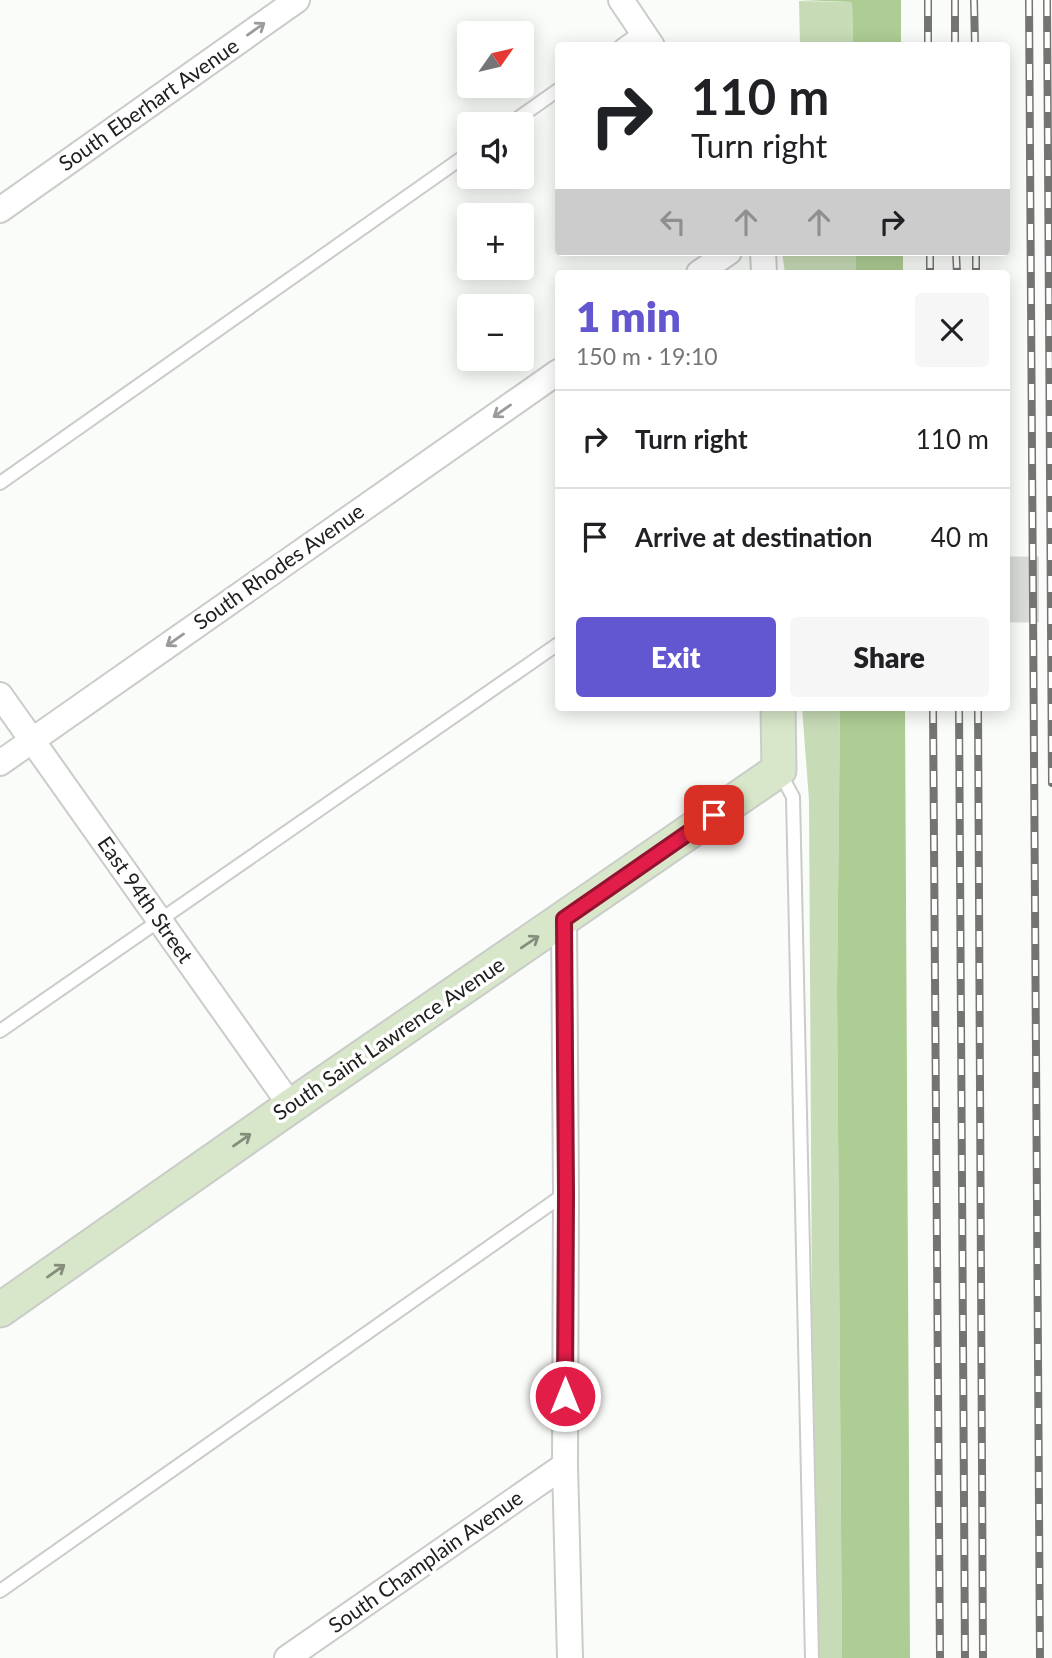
<!DOCTYPE html>
<html lang="en">
<head>
<meta charset="utf-8">
<style>
  body { margin:0; font-family:Lato,sans-serif; background:#f6f6f6; color:#202124; height:100vh; display:flex; flex-direction:column; font-size:26px; white-space:nowrap }
  * { box-sizing:border-box; margin:0 }
  p { font-size:23px; color:#757577 }
  .icon { flex:none; width:38px; height:38px; fill:none; stroke:currentColor; stroke-width:2; stroke-linecap:round; stroke-linejoin:round }
  .map { position:relative; flex:1; overflow:hidden }
  .panel { position:absolute; left:555px; top:270px; width:455px; height:441px; display:flex; flex-direction:column; background:#fff; border-radius:7px; box-shadow:0 4px 18px #0003 }
  .panel>* { flex:none }
  .banner { position:absolute; left:555px; top:42px; width:455px; height:214px; border-radius:7px; box-shadow:0 4px 18px #0003; background:#fff; color:#202124; overflow:hidden }
  .needle { width:46px; rotate:56deg }
  .tools { position:absolute; left:457px; top:21px; display:grid; gap:14px }
  .tools a { display:grid; place-items:center; width:77px; height:77px; border-radius:7px; background:#fff; box-shadow:0 4px 18px #0003; font-size:35px }
  .pin { position:absolute; display:grid; place-items:center; width:60px; height:60px; color:#fff; margin:-30px; border-radius:14px; box-shadow:0 4px 10px #0006 }
  .me { position:absolute; width:77px; margin:-38px; rotate:0deg; stroke-linejoin:round; filter:drop-shadow(0 0 5px #0008) }
  .turn { display:flex; align-items:center; gap:24px; height:147px; padding:0 21px; font-size:32px }
  .turn .icon { width:91px; height:91px; stroke-width:2.5 }
  .turn b { display:block; font-size:49px; line-height:60px }
  .lanes { display:flex; align-items:center; height:66px; padding:0 21px; background:#0003; justify-content:center; gap:35px; direction:ltr }
  .lanes .off { opacity:.35 }
  .round { display:grid; place-items:center; flex:none; width:74px; height:74px; border-radius:7px; background:#f6f6f6 }
  .overview { display:flex; align-items:center; justify-content:space-between; height:119px; padding:0 21px }
  h1 { font-size:42px; font-weight:800; line-height:52px; color:#6257d0 }
  .button { display:flex; gap:14px; margin-top:auto; padding:14px 21px }
  .button a { flex:1; height:80px; border-radius:7px; background:#6257d0; color:#fff; font-size:28px; font-weight:800; line-height:80px; text-align:center }
  .button a+a { background:#f6f6f6; color:#202124 }
  ul { padding:0; list-style:none }
  li { display:flex; align-items:center; gap:21px; height:98px; padding:0 21px; border-top:2px solid #e0e0e0 }
  li div { flex:1 }
  li b { display:block; font-size:26px }
  li em { font-style:normal }
  .map>svg:first-child { display:block }
  .green { fill:#c7dbb7 }
  .forest { fill:#adcd94 }
  .lines { fill:none; stroke-linecap:round; stroke-linejoin:round }
  .secondary-tunnel { stroke:#d9dbd8; stroke-width:33; stroke-dasharray:33 17; stroke-linecap:butt }
  .lane-casing { stroke:#caccc9; stroke-width:16 }
  .street-casing { stroke:#caccc9; stroke-width:28 }
  .secondary-casing { stroke:#caccc9; stroke-width:37 }
  .lane { stroke:#fff; stroke-width:12 }
  .street { stroke:#fff; stroke-width:24 }
  .secondary { stroke:#d8e7c9; stroke-width:33 }
  .rail-casing { stroke:#747573; stroke-width:8 }
  .rail { stroke:#fff; stroke-width:5; stroke-dasharray:16; stroke-linecap:butt }
  .oneway { stroke:#9b9b9a }
  .oneway2 { stroke:#858d7c }
  .route-casing { stroke:#92132f; stroke-width:18 }
  .route { stroke:#e11d48; stroke-width:12 }
  .labels { text-anchor:middle; stroke-width:7; stroke-linejoin:round; paint-order:stroke }
  .street-label { font-size:21px; fill:#20201f; stroke:#fff }
</style>
</head>
<body>
<div class="map">
<svg width="1052" height="1658" viewBox="0 0 1052 1658">
  <rect width="100%" height="100%" fill="#fafcf9"/>
  <!-- green -->
  <path class="green" d="M799 1 852 2 853 45H800Z
    M782 252H856V273H785Z
    M802 707H840L837 991 842 1658H814L809 800Z"/>
  <!-- forest -->
  <path class="forest" d="M799 0H901V45H853L852 2Z
    M856 252H903V273H856Z
    M840 707H905L910 1658H842L837 991Z"/>
  <g class="lines">
    <!-- secondary-tunnel -->
    <path class="secondary-tunnel" d="M1006 573H1052
      M1006 606H1052"/>
    <defs>
      <path id="lane" d="M621 46 642 31
        M510 124 558 90
        M0 483 469 153
        M780 773 793 797 812 1658
        M0 1031 558 644
        M0 1591 566 1193"/>
      <path id="street" d="M621 0 652 46
        M0 210 297 0
        M763 252 764 273
        M699 273 729 252
        M0 695 291 1106
        M0 763 558 372
        M564 919 566 1193 565 1465 570 1658
        M287 1658 565 1465"/>
      <path id="secondary" d="M0 1310 291 1106 779 770 778 707"/>
    </defs>
    <!-- lane casing -->
    <use href="#lane" class="lane-casing"/>
    <!-- street casing -->
    <use href="#street" class="street-casing"/>
    <!-- secondary casing -->
    <use href="#secondary" class="secondary-casing"/>
    <!-- lane -->
    <use href="#lane" class="lane"/>
    <!-- street -->
    <use href="#street" class="street"/>
    <!-- secondary -->
    <use href="#secondary" class="secondary"/>
    <defs>
      <path id="rail" d="M928 0V46
        M955 0V46
        M974 0 975 46
        M1029 0 1040 1658
        M1047 0 1052 783
        M930 252V273
        M956 252 957 273
        M976 252V273
        M933 707 940 1658
        M959 707 965 1658
        M978 707 983 1658"/>
    </defs>
    <!-- rail casing -->
    <use href="#rail" class="rail-casing"/>
    <!-- rail -->
    <use href="#rail" class="rail"/>
  </g>
  <!-- one-way arrows -->
  <defs><path id="oneway-shaft" d="M-6 0H5M1.5-3L5.5 0L1.5 3" fill="none" stroke-width="1.6" stroke-linecap="round" stroke-linejoin="round" transform="scale(1.75)"/></defs>
  <g class="oneway">
    <use href="#oneway-shaft" transform="translate(256 29) rotate(-35)"/>
    <use href="#oneway-shaft" transform="translate(502 411) rotate(145)"/>
    <use href="#oneway-shaft" transform="translate(175 640) rotate(145)"/>
  </g>
  <g class="oneway2">
    <use href="#oneway-shaft" transform="translate(530 942) rotate(-34)"/>
    <use href="#oneway-shaft" transform="translate(242 1140) rotate(-35)"/>
    <use href="#oneway-shaft" transform="translate(56 1271) rotate(-35)"/>
  </g>
  <g class="lines">
    <defs>
      <path id="route" d="M565 1396 566 1193 564 919 714 815"/>
    </defs>
    <!-- route casing -->
    <use href="#route" class="route-casing"/>
    <!-- route -->
    <use href="#route" class="route"/>
  </g>
  <g class="labels">
    <!-- street labels -->
    <g class="street-label">
      <text transform="translate(149 105) rotate(-35)" y="7">South Eberhart Avenue</text>
      <text transform="translate(279 567) rotate(-35)" y="7">South Rhodes Avenue</text>
      <text transform="translate(145 900) rotate(55)" y="7">East 94th Street</text>
      <text transform="translate(389 1039) rotate(-34)" y="7">South Saint Lawrence Avenue</text>
      <text transform="translate(426 1562) rotate(-35)" y="7">South Champlain Avenue</text>
    </g>
  </g>
</svg>
<div class="tools">
<a><svg class="needle" viewBox="-14 -14 28 28"><path d="M0-13l5 13h-10z" fill="#e53935"/><path d="M0 13l5-13h-10z" fill="#757577"/></svg></a>
<a><svg class="icon" aria-label="sound" viewBox="0 0 24 24"><path d="M4 9h4l5-4v14l-5-4H4zM17 9q2 3 0 6"/></svg></a>
<a>+</a>
<a>−</a>
</div>
<div class="pin" style="left:714px;top:815px;background:#d93025"><svg class="icon" aria-label="arrive" viewBox="0 0 24 24"><path d="M6 21V4h12l-3 4 3 4H6"/></svg></div>
<svg class="me" style="left:565px;top:1396px" viewBox="-20 -20 40 40"><circle r="17" fill="#e11d48" stroke="#fff" stroke-width="3"/><path d="M0-11L8 9 0 5-8 9z" fill="#fff"/></svg>
<div class="banner">
<div class="turn"><svg class="icon" aria-label="right" viewBox="0 0 24 24"><path d="M7 20v-9h11M14 6l5 5-5 5"/></svg><div><b>110 m</b>Turn right</div></div>
<div class="lanes"><svg class="icon off" aria-label="left" viewBox="0 0 24 24"><path d="M17 20v-9H6M10 6l-5 5 5 5"/></svg><svg class="icon off" aria-label="ahead" viewBox="0 0 24 24"><path d="M12 20V5M6 11l6-6 6 6"/></svg><svg class="icon off" aria-label="ahead" viewBox="0 0 24 24"><path d="M12 20V5M6 11l6-6 6 6"/></svg><svg class="icon" aria-label="right" viewBox="0 0 24 24"><path d="M7 20v-9h11M14 6l5 5-5 5"/></svg></div>
</div>
<section class="panel">
<div class="overview"><div><h1>1 min</h1><p>150 m · 19:10</p></div><a class="round"><svg class="icon" aria-label="close" viewBox="0 0 24 24"><path d="M6 6l12 12M18 6L6 18"/></svg></a></div>
<ul>
<li><svg class="icon" aria-label="right" viewBox="0 0 24 24"><path d="M7 20v-9h11M14 6l5 5-5 5"/></svg><div><b>Turn right</b></div><em>110 m</em></li>
<li><svg class="icon" aria-label="arrive" viewBox="0 0 24 24"><path d="M6 21V4h12l-3 4 3 4H6"/></svg><div><b>Arrive at destination</b></div><em>40 m</em></li>
</ul>
<div class="button"><a>Exit</a><a>Share</a></div>
</section>
</div>
</body>
</html>
